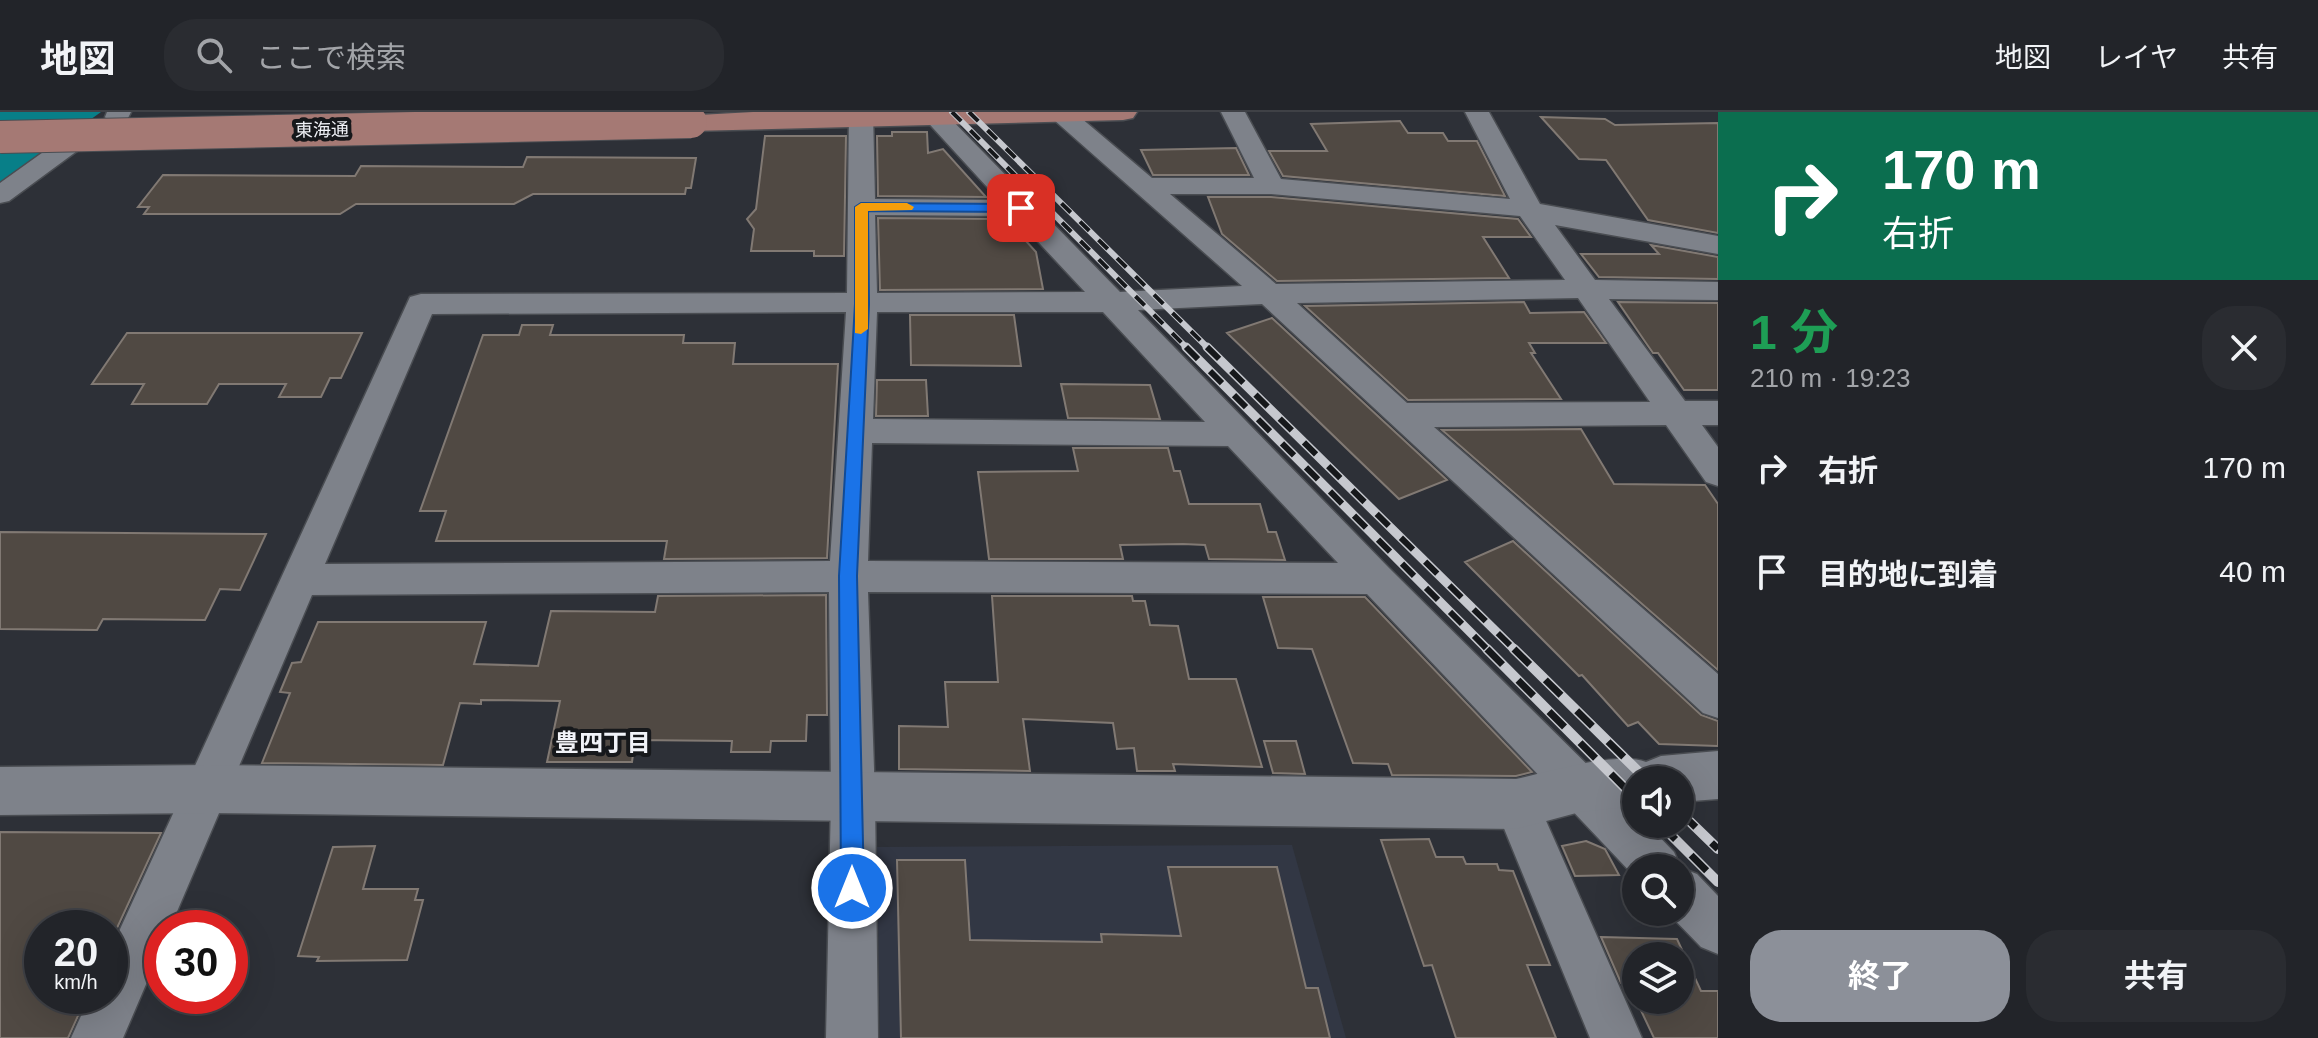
<!DOCTYPE html>
<html lang="ja">
<head>
<meta charset="utf-8">
<style>
  body { margin:0; font-family:Arial,"Noto Sans JP",sans-serif; background:#2a2c31; color:#f1f3f6; height:100vh; display:flex; flex-direction:column; font-size:30px; white-space:nowrap }
  * { box-sizing:border-box; margin:0 }
  p { font-size:26px; color:#a2a4a8 }
  .icon { flex:none; width:44px; height:44px; fill:none; stroke:currentColor; stroke-width:2; stroke-linecap:round; stroke-linejoin:round }
  .map { position:relative; flex:1; overflow:hidden }
  .drawer { display:flex; flex-direction:column; background:#222429; width:600px }
  .drawer>* { flex:none }
  .guide { background:#0b6e4f; color:#fff; overflow:hidden }
  .controls { position:absolute; left:1622px; top:654px; display:grid; gap:16px }
  .controls a { display:grid; place-items:center; width:72px; height:72px; border-radius:50%; background:#222429; box-shadow:0 8px 32px #0002,0 0 0 2px #3f4146; font-size:40px }
  .speed { position:absolute; left:24px; top:798px; display:flex; gap:16px; font-size:40px; font-weight:700; text-align:center }
  .speed>* { display:grid; place-content:center; width:104px; height:104px; border-radius:50%; background:#222429; box-shadow:0 8px 32px #0002,0 0 0 2px #3f4146; line-height:1 }
  .speed small { font-size:20px; font-weight:400 }
  .speed .limit { border:12px solid #d22; background:#fff; color:#111 }
  .pin { position:absolute; display:grid; place-items:center; width:68px; height:68px; color:#fff; margin:-34px; border-radius:16px; box-shadow:0 4px 12px #0006 }
  .me { position:absolute; width:88px; margin:-44px; rotate:0deg; stroke-linejoin:round; filter:drop-shadow(0 0 6px #0008) }
  .turn { display:flex; align-items:center; gap:28px; height:168px; padding:0 32px; font-size:36px }
  .turn .icon { width:104px; height:104px; stroke-width:2.5 }
  .turn b { display:block; font-size:56px; line-height:68px }
  .round { display:grid; place-items:center; flex:none; width:84px; height:84px; border-radius:32px; background:#2a2c31 }
  .overview { display:flex; align-items:center; justify-content:space-between; height:136px; padding:0 32px }
  h1 { font-size:48px; font-weight:700; line-height:60px; color:#1e9e55 }
  .primary-button { display:flex; gap:16px; margin-top:auto; padding:16px 32px }
  .primary-button a { flex:1; height:92px; border-radius:32px; background:#8c9099; color:#fff; font-size:32px; font-weight:700; line-height:92px; text-align:center }
  .primary-button a+a { background:#2a2c31; color:#f1f3f6 }
  ul { padding:0; list-style:none }
  li { display:flex; align-items:center; gap:24px; height:104px; padding:0 32px }
  li div { flex:1 }
  li b { display:block; font-size:30px }
  li em { font-style:normal }
  header { display:flex; align-items:center; gap:48px; box-sizing:border-box; height:112px; padding:0 40px; background:#222429; border-bottom:2px solid #3f4146 }
  header strong { font-size:38px }
  nav { display:flex; gap:44px; margin-inline-start:auto; font-size:28px }
  .search { width:560px; height:72px; background:#2a2c31; display:flex; align-items:center; gap:20px; box-sizing:border-box; padding:0 28px; border-radius:32px; color:#a2a4a8; font-size:30px }
  main { display:flex; flex:1; min-height:0 }
  .map>svg:first-child { display:block }
  .built { fill:#323744 }
  .water { fill:#087f88 }
  .building { fill:#504943; stroke:#817973; stroke-width:2; fill-rule:evenodd }
  .lines { fill:none; stroke-linecap:round; stroke-linejoin:round }
  .minor-casing { stroke:#4a4d52; stroke-width:3 }
  .tertiary-casing { stroke:#4a4d52; stroke-width:3 }
  .primary-casing { stroke:#4a4d52; stroke-width:3 }
  .minor { fill:#7e828a; fill-rule:evenodd }
  .tertiary { fill:#7e828a; fill-rule:evenodd }
  .primary { fill:#a57974; fill-rule:evenodd }
  .rail-far2-casing { stroke:#c6c8ce; stroke-width:6 }
  .rail-far1-casing { stroke:#c6c8ce; stroke-width:9 }
  .rail-casing { stroke:#c6c8ce; stroke-width:10 }
  .rail-far2 { stroke:#16181b; stroke-width:4; stroke-dasharray:13; stroke-linecap:butt }
  .rail-far1 { stroke:#16181b; stroke-width:6; stroke-dasharray:17; stroke-linecap:butt }
  .rail { stroke:#16181b; stroke-width:7; stroke-dasharray:22; stroke-linecap:butt }
  .primary-bridge-casing { stroke:#4a4d52; stroke-width:34; stroke-linecap:butt }
  .primary-bridge { stroke:#a57974; stroke-width:32 }
  .route { fill:#1a73e8; stroke:#114b97; stroke-width:2 }
  .slow { fill:#f59e0b }
  .labels { text-anchor:middle; stroke-width:8; stroke-linejoin:round; paint-order:stroke }
  .far-street-label { font-size:18px; fill:#f1f3f8; stroke:#16181b }
  .neighbourhood-label { font-size:24px; font-weight:bold; fill:#f1f3f8; stroke:#16181b }
</style>
</head>
<body>
<header>
<strong>地図</strong>
<div class="search"><svg class="icon" aria-label="search" viewBox="0 0 24 24"><circle cx="10" cy="10" r="6"/><path d="M15 15l6 6"/></svg>ここで検索</div>
<nav><a>地図</a><a>レイヤ</a><a>共有</a></nav>
</header>
<main>
<div class="map">
<svg width="1718" height="926" viewBox="0 0 1718 926">
  <rect width="100%" height="100%" fill="#2d3037"/>
  <!-- built -->
  <path class="built" d="M1292 733 1346 926H880L877 735Z"/>
  <!-- water -->
  <path class="water" d="M0 0H101L0 72Z"/>
  <!-- building -->
  <path class="building" d="M1541 5 1605 7 1615 13 1718 11V121L1648 108 1606 48 1579 47Z
    M1400 9 1408 21H1443L1448 29H1477L1505 84 1283 64 1269 39H1327L1311 12Z
    M892 20H927L928 41 943 37 986 85 878 84 877 24H892Z
    M765 24H846L844 144H814V139H751L754 117 747 107 756 97Z
    M1236 36 1249 63H1153L1141 38Z
    M527 45 696 46 691 76H686L685 82H533L514 92H356L340 102H144L149 95H138L163 63 355 64 361 54 523 55Z
    M1208 85H1271L1518 107 1531 125H1483L1509 166 1277 169 1222 122Z
    M878 106 1006 107 1036 140 1043 177 880 178Z
    M1651 133 1718 145V167L1599 165 1581 142H1659Z
    M1524 190 1530 201 1584 200 1606 231H1529L1535 241H1531L1561 287 1408 288 1305 194Z
    M1618 190 1718 191V278H1684L1658 241H1653L1646 231Z
    M910 203H1014L1021 254 911 253Z
    M1272 206 1447 368 1399 387 1227 221Z
    M522 213H553L550 223H684L683 231H735L733 252H838L827 446 664 447 667 429H436L446 399H420L483 223H519Z
    M127 221H362L341 266H330L321 285H279L286 272H219L207 292H132L144 272H92Z
    M877 268H926L928 304H876Z
    M1061 272 1150 273 1160 307 1068 306Z
    M1581 317 1614 372 1705 373 1718 392V558L1442 318Z
    M1073 336H1168L1174 359H1180L1189 392H1260L1268 420H1276L1285 448 1209 447 1205 433 1183 432 1120 433 1123 447H989L978 360 1078 359Z
    M0 420 266 422 240 478 220 477 205 508 103 507 97 518 0 517Z
    M1513 429 1701 603 1718 609V634L1659 632 1638 610 1628 614 1582 563 1579 564 1465 450Z
    M826 483 827 603H807L806 629H771L770 640H731L732 629 635 628 632 650H547L560 589 481 588V592L460 591 443 653 262 651 290 581 280 580 292 551 301 550 318 510H486L474 552 538 554 551 499 655 500 658 484Z
    M992 484H1132L1133 489H1145L1150 513 1178 514 1189 567H1236L1262 655 1173 652 1175 659H1137L1134 636 1117 637 1113 611 1023 607 1030 659 899 657V614L948 615 945 570H998Z
    M1263 485H1365L1532 660 1516 664 1392 663 1388 652 1353 651 1312 537 1278 536Z
    M1264 629H1296L1305 662 1273 661Z
    M0 720 161 721 117 816H42V884H87L68 926H0Z
    M1429 727 1436 745H1463L1466 752H1497L1499 758 1513 759 1550 853H1527L1556 926H1456L1432 853 1424 854 1381 728Z
    M1586 729 1605 737 1619 763 1575 764 1562 734Z
    M375 734 363 777H418L415 788H423L407 848 317 849 319 845 298 844 333 735Z
    M897 748H965L970 828 1102 830 1101 822 1181 824 1168 755H1277L1306 876H1318L1330 926H901Z
    M1601 825 1677 827 1701 879H1718V926H1654L1628 871H1621ZM1636 844H1680V888H1636Z"/>
  <g class="lines">
    <defs>
      <path id="minor" d="M107 0H131L126 10H108L105 5Z
        M849 0H873L875 87 999 88 922 4 924 0H944L1120 180 1242 174 1053 7 1051 0H1074L1152 66H1254L1221 0H1245L1281 67 1510 87 1465 0H1489L1540 92 1718 124V142L1555 113 1595 168 1718 170V188L1609 187 1685 289H1718V313H1702L1718 335V374L1706 370 1666 313 1434 315 1718 562V606L1703 601 1262 192 1138 198 1389 456 1636 701V712H1647L1674 740 1681 756 1697 762 1718 784V842L1701 835 1667 800H1680V756H1636V766L1367 482 868 480 875 686 878 926H826L831 686 829 480 312 483 170 816H162V835L123 926H71L90 884H110V839L410 185 421 182 847 181ZM1170 82H1271L1520 104 1565 168 1276 172ZM875 103 1014 104 1085 180 877 181ZM1578 186 1650 290 1407 291 1297 191ZM846 200 830 449 325 452 432 202ZM877 200H1103L1205 310 873 307ZM872 331 1228 334 1338 451 868 449Z
        M83 15 92 18 96 23 92 28 9 89 0 91V71L74 18Z
        M1516 671 1532 677 1642 926H1590L1494 692 1500 677Z"/>
      <path id="tertiary" d="M1718 639V687L1680 690V668H1636V694L1580 700 1516 717 208 701 0 703V655L208 653 1516 667C1548 660 1617 639 1646 650L1661 644Z"/>
      <path id="primary" d="M753 0H1137L1133 6 1123 8 691 19 681 16 677 10 681 4Z"/>
    </defs>
    <!-- minor casing -->
    <use href="#minor" class="minor-casing"/>
    <!-- tertiary casing -->
    <use href="#tertiary" class="tertiary-casing"/>
    <!-- primary casing -->
    <use href="#primary" class="primary-casing"/>
    <!-- minor -->
    <use href="#minor" class="minor"/>
    <!-- tertiary -->
    <use href="#tertiary" class="tertiary"/>
    <!-- primary -->
    <use href="#primary" class="primary"/>
    <defs>
      <path id="rail-far2" d="M952 0 1188 237
        M969 0 1209 237"/>
      <path id="rail-far1" d="M1186 235 1489 539
        M1207 235 1516 539"/>
      <path id="rail" d="M1487 537 1636 687
        M1514 537 1647 668
        M1680 700 1718 737
        M1660 712 1718 770"/>
    </defs>
    <!-- rail-far2 casing -->
    <use href="#rail-far2" class="rail-far2-casing"/>
    <!-- rail-far1 casing -->
    <use href="#rail-far1" class="rail-far1-casing"/>
    <!-- rail casing -->
    <use href="#rail" class="rail-casing"/>
    <!-- rail-far2 -->
    <use href="#rail-far2" class="rail-far2"/>
    <!-- rail-far1 -->
    <use href="#rail-far1" class="rail-far1"/>
    <!-- rail -->
    <use href="#rail" class="rail"/>
    <defs>
      <path id="primary-bridge" d="M0 25 691 10"/>
    </defs>
    <!-- primary-bridge casing -->
    <use href="#primary-bridge" class="primary-bridge-casing"/>
    <!-- primary-bridge -->
    <use href="#primary-bridge" class="primary-bridge"/>
  </g>
  <!-- route -->
  <path class="route" d="M861 91 1021 92 1028 96 1021 100 868 99 869 192 857 464 864 776 860 784 852 787 844 784 841 776 839 464 855 192V95Z"/>
  <!-- slow -->
  <path class="slow" d="M907 91 914 95 912 98 868 99V217L861 222 855 221V95L861 91Z"/>
  <g class="labels">
    <!-- far-street labels -->
    <g class="far-street-label">
      <text transform="translate(322 18) rotate(-1)" y="6">東海通</text>
    </g>
    <!-- neighbourhood labels -->
    <g class="neighbourhood-label">
      <text x="603" y="639">豊四丁目</text>
    </g>
  </g>
</svg>
<div class="controls">
<a><svg class="icon" aria-label="sound" viewBox="0 0 24 24"><path d="M4 9h4l5-4v14l-5-4H4zM17 9q2 3 0 6"/></svg></a>
<a><svg class="icon" aria-label="search" viewBox="0 0 24 24"><circle cx="10" cy="10" r="6"/><path d="M15 15l6 6"/></svg></a>
<a><svg class="icon" aria-label="layers" viewBox="0 0 24 24"><path d="M12 4l9 5-9 5-9-5zM3 14l9 5 9-5"/></svg></a>
</div>
<div class="speed"><div>20<small>km/h</small></div><div class="limit">30</div></div>
<div class="pin" style="left:1021px;top:96px;background:#d93025"><svg class="icon" aria-label="arrive" viewBox="0 0 24 24"><path d="M6 21V4h12l-3 4 3 4H6"/></svg></div>
<svg class="me" style="left:852px;top:776px" viewBox="-20 -20 40 40"><circle r="17" fill="#1a73e8" stroke="#fff" stroke-width="3"/><path d="M0-11L8 9 0 5-8 9z" fill="#fff"/></svg>
</div>
<section class="drawer">
<div class="guide">
<div class="turn"><svg class="icon" aria-label="right" viewBox="0 0 24 24"><path d="M7 20v-9h11M14 6l5 5-5 5"/></svg><div><b>170 m</b>右折</div></div>
</div>
<div class="overview"><div><h1>1 分</h1><p>210 m · 19:23</p></div><a class="round"><svg class="icon" aria-label="close" viewBox="0 0 24 24"><path d="M6 6l12 12M18 6L6 18"/></svg></a></div>
<ul>
<li><svg class="icon" aria-label="right" viewBox="0 0 24 24"><path d="M7 20v-9h11M14 6l5 5-5 5"/></svg><div><b>右折</b></div><em>170 m</em></li>
<li><svg class="icon" aria-label="arrive" viewBox="0 0 24 24"><path d="M6 21V4h12l-3 4 3 4H6"/></svg><div><b>目的地に到着</b></div><em>40 m</em></li>
</ul>
<div class="primary-button"><a>終了</a><a>共有</a></div>
</section>
</main>
</body>
</html>
